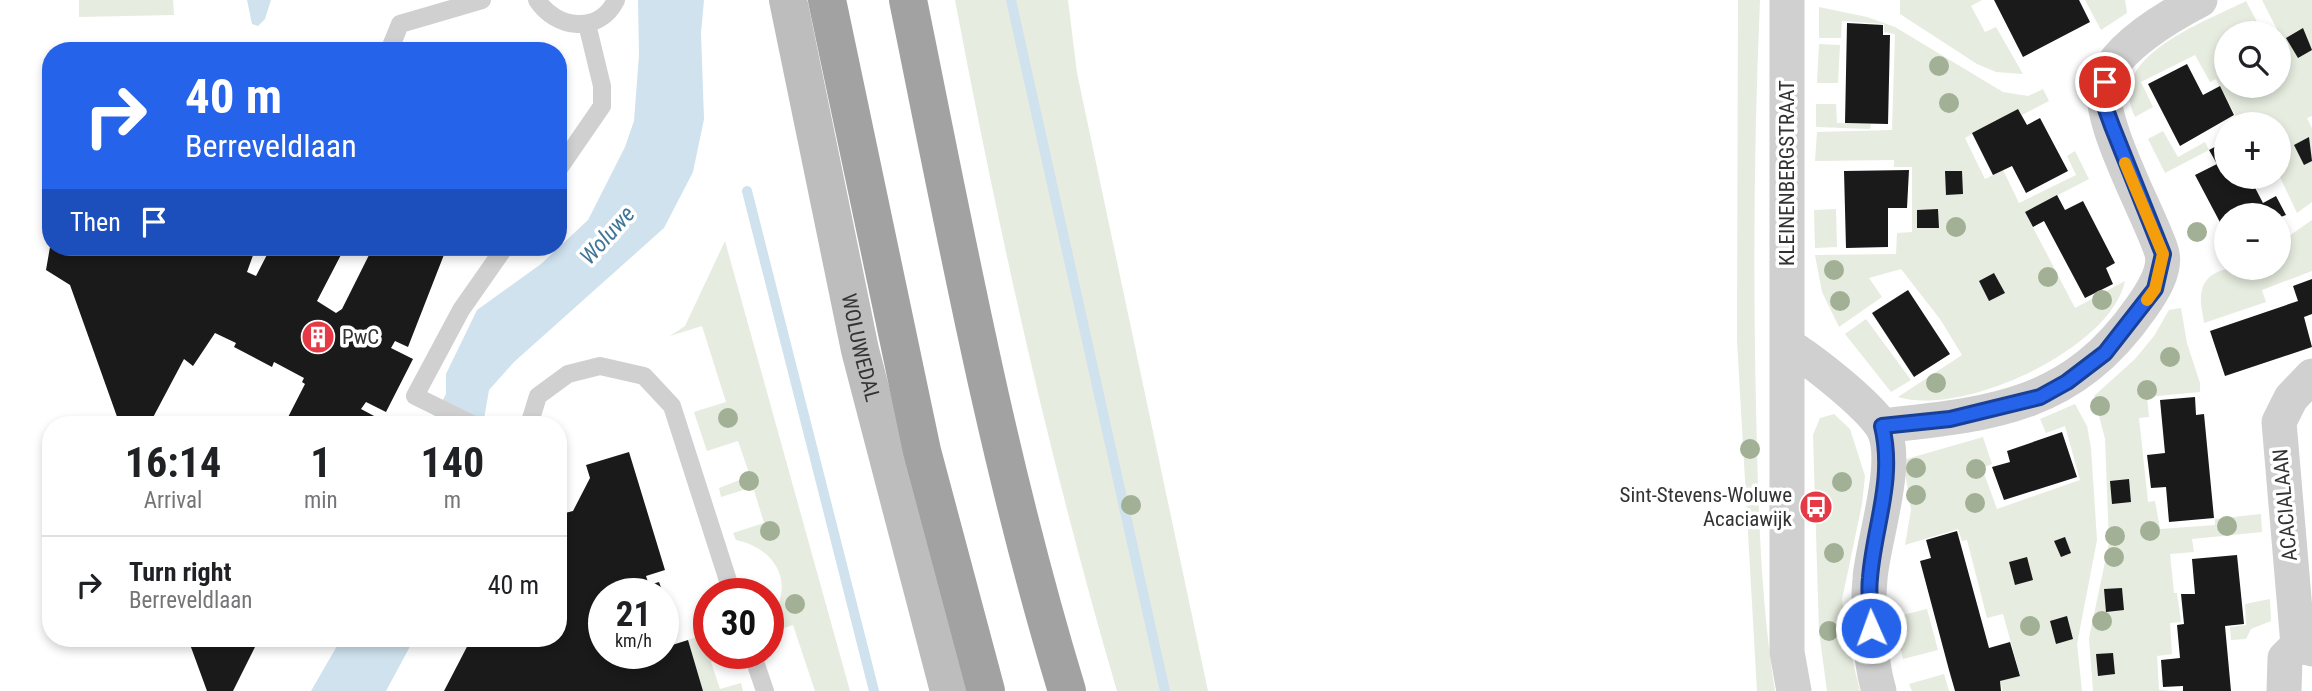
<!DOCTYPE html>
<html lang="en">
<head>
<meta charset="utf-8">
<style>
  body { margin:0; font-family:"Roboto Condensed",sans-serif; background:#f2f2f2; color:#202124; height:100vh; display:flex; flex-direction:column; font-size:26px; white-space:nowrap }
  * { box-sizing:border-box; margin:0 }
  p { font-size:23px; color:#757577 }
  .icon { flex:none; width:38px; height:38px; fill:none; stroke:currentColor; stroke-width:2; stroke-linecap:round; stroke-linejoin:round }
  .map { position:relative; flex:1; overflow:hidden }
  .panel { position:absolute; left:42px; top:416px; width:525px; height:231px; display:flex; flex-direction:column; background:#fff; border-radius:28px; box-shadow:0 4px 10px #0003 }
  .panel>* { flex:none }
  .hud { position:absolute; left:42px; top:42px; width:525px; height:214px; border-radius:28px; box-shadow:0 4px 10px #0003; background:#2563eb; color:#fff; overflow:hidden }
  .tools { position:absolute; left:2214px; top:21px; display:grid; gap:14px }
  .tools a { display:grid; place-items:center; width:77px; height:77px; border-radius:50%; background:#fff; box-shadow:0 4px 10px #0003; font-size:35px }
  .speed { position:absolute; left:588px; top:578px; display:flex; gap:14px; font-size:35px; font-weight:700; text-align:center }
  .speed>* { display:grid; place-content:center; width:91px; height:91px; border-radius:50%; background:#fff; box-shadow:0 4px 10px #0003; line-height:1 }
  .speed small { font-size:18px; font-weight:400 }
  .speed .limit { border:10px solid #d22; background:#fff; color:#111 }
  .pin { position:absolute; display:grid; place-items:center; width:60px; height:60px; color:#fff; margin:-30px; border:4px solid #fff; border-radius:50%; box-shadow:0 2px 7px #0007 }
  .me { position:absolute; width:77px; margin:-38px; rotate:358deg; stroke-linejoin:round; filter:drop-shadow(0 0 5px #0008) }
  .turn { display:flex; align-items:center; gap:24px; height:147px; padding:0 28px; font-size:32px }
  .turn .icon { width:91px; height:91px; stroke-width:2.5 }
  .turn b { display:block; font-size:49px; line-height:60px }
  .then { display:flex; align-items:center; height:66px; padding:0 28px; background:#0003; gap:14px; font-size:26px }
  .eta { display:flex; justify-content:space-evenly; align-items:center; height:119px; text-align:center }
  .eta b { font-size:42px; font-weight:700; line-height:49px }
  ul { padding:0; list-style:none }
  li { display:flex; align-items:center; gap:21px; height:98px; padding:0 28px; border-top:2px solid #e0e0e0 }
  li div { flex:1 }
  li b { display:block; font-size:26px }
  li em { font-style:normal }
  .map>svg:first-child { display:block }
  .green { fill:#e6ecdf }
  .water { fill:#cfe2ee }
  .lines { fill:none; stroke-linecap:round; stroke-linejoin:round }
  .stream { stroke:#cfe2ee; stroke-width:10 }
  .building { fill:#1a1a1a }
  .service { stroke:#d0d0d0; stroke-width:18 }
  .minor { stroke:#d0d0d0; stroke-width:35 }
  .secondary { stroke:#bdbdbd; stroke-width:38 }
  .trunk { stroke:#a2a2a2; stroke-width:38 }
  .tree { fill:#a2b095 }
  .route-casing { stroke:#184099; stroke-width:18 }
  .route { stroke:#2563eb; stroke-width:12 }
  .slow { stroke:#f59e0b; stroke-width:12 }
  .labels { text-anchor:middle; stroke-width:7; stroke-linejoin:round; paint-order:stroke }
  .street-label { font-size:21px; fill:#333; stroke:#fff }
  .poi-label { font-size:21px; fill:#333; stroke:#fff; text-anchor:start }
  .water-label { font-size:23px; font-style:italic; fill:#3f7597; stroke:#fff }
</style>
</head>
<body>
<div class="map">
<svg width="2312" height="691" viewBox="0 0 2312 691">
  <rect width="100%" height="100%" fill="#fff"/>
  <!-- green -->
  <path class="green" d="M79 0H173L174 15 79 17Z
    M955 0H1068L1077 73 1208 691H1117C1050 463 999 233 955 0Z
    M1738 0H1760C1754 135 1753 269 1756 405 1758 501 1760 596 1775 691H1757L1737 340Z
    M1900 0H1982L1971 6 1985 32 1996 27 2023 74 1996 72 1977 64 1900 14Z
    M2085 0H2125L2127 13 2101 30Z
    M2262 0H2312V116L2307 118 2312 128V202L2297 213 2279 175 2278 124H2240L2216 79 2210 82 2195 55 2141 82 2153 107 2135 117C2104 56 2206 22 2246 1L2263 33H2226V86H2278L2279 56 2288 51Z
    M1819 7 1867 17 1895 27 2003 92 2028 96 2043 89 2049 101 2022 115 2018 109 1965 138 1985 179 2003 170 2019 203 2076 175 2067 156 2075 151 2089 179 2025 212 2075 308 2125 281C2111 349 1962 417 1898 397L1962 355 1940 319 1901 269 1869 278 1882 297 1839 327 1822 292 1815 255 1896 254 1897 233 1912 232V167H1894V160L1815 161 1817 132 1892 130 1895 34 1884 32V24L1842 21 1841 38H1819Z
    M1819 44 1840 45 1838 83H1817Z
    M1816 104H1836L1837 123 1871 124 1870 129 1816 127Z
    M2163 131 2178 157 2205 142 2209 150 2165 173 2148 139Z
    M1836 209 1837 247 1815 248 1814 210Z
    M2312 220V271L2262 290 2266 302 2204 323C2203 315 2200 304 2201 295 2205 259 2254 268 2278 268L2279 243Z
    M725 241 850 691H815L793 625 768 633C768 620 775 615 779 603 790 570 766 546 736 540L733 533 764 523 753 487 721 497 719 488 750 476 738 441 707 451 694 412 726 402 702 326 670 336 685 326Z
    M2181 308 2187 343 2200 383V392L2147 397 2149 417 2139 418 2148 502 2155 501 2160 529 2215 525V519L2261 514 2262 532 2192 539 2194 552 2170 554 2174 593H2177L2181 622 2170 623 2172 654 2157 656 2159 690 2171 691H2093L2089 638 2109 543 2105 439 2094 396 2135 359 2154 336 2169 310Z
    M1866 319 1911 380 1891 392 1845 334Z
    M2075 404 2087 426 2091 448 2097 540 2077 644 2082 691H2003L2000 681 2020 675 2003 614 1987 618 1967 540 1962 541 1958 529 1905 545 1911 510 1903 460 1983 437 1992 464 1982 468 1997 509 2080 480 2065 426 2046 433 2040 419Z
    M1834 414 1850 429 1865 476 1862 504 1842 600 1848 642 1860 691H1827L1819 631 1813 435 1820 418Z
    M2270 599 2271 621 2251 629 2246 639 2231 640 2230 627 2246 625 2245 604Z
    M1927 609 1938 650 1903 659 1894 617Z
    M704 634 709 637V653L732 654 711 662 720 689 741 683 743 691H703L688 640Z
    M1944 674 1949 691H1912L1909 684Z"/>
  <!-- water -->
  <path class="water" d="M247 0H271L265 19 258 26 252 24Z
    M638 0H704L701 33 704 119 693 172 664 228 514 362 489 390 483 425H421L434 416 446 394V374L477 310 541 264 588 220 625 147 634 121 639 55Z
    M341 639H414L386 691H311Z"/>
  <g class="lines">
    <!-- stream -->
    <path class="stream" d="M1011 0 1165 691
      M747 191 874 691"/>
  </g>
  <!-- building -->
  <path class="building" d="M1994 0H2079L2090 22 2023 57Z
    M1847 23 1883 25V35H1890L1888 124 1845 123Z
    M2303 28 2312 50 2298 58 2286 38Z
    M2187 64 2203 95 2220 86 2234 115 2180 146 2148 84Z
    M2018 109 2027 125 2040 118 2068 171 2026 193 2012 166 1993 175 1972 133Z
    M2309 137 2312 161 2304 165 2294 145Z
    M2226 141V177H2257L2251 180 2263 203 2276 196 2286 215 2278 218V215H2226V227L2223 228 2195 175 2217 164 2209 150Z
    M1909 170 1907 208H1888V247L1846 248 1844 171Z
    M1945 171H1962L1963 194 1946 195Z
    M2057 195 2065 210 2083 201 2115 263 2106 268 2113 284 2085 298 2044 221 2033 227 2025 212Z
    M1938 209 1939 228H1917V210Z
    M50 247H256L247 272 256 276 271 247H340L344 249 317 301 336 313 342 309 373 247H447L408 347 395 341 391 348 413 359 386 412 366 402 361 409 376 417 373 425H284L305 384 302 382 304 378 274 362 272 367 234 347 236 343 215 333 193 366 184 359 149 425H120L70 285 46 270Z
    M1994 273 2005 293 1989 301 1979 281Z
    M2312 279V314L2304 317 2312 347 2225 376 2210 331 2298 301 2293 286Z
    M1908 290 1950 354 1914 377 1872 313Z
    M2195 397 2196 415 2204 414 2214 518 2169 522 2166 487 2151 488 2147 455 2165 453 2160 400Z
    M2062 432 2077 477 2004 500 1992 467 2010 462 2007 451Z
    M629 452 665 570 646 576 649 585 659 582 663 593H604V653H663L664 597 675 633 666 637 669 646 688 640 703 691H444L471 639H558V539L565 526 561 514 573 511 590 478 586 465Z
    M2129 479 2131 502 2112 504 2110 481Z
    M1957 531 1989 648 2010 642 2020 676 2000 681 2001 691H1955L1949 670 1920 561 1931 558 1926 540Z
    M2065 537 2071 553 2061 557 2054 541Z
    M2237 555 2244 624 2225 626 2231 691H2183V686L2163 687 2161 660 2180 658 2177 625 2184 624 2181 594H2195L2192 559Z
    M2027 557 2033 580 2015 585 2009 562Z
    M2122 588 2124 610 2106 612 2104 589Z
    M2067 616 2073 639 2056 644 2050 621Z
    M188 639H259L233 691H207Z
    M2113 653 2115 674 2098 676 2096 654Z"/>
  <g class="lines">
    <!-- service -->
    <path class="service" d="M537 0C556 29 599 35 616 0
      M389 51 400 24 482 0
      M558 170 602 106V86L587 24
      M474 425 415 396 461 310 505 247
      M529 425 538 396 568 374 600 366 644 376 672 406 732 593
      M752 653 765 691"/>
    <!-- minor -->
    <path class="minor" d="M1787 0V652L1794 691
      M1787 345C1812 360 1865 402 1881 425 1903 456 1872 543 1870 579 1867 609 1870 662 1879 691
      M1882 426C1993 414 2072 407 2141 308 2151 294 2168 269 2161 250 2148 211 2095 118 2105 81 2114 48 2171 15 2200 0
      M2298 645 2279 422 2291 398 2312 376
      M2284 691 2285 658 2298 645 2312 649"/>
    <!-- secondary -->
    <path class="secondary" id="s1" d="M788 0 860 350 949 691"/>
    <!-- trunk -->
    <path class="trunk" d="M827 0 922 451 986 691
      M908 0C955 231 998 465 1067 691"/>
  </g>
  <!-- trees -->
  <g class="tree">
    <circle cx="1939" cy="66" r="10"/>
    <circle cx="1949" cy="103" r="10"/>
    <circle cx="1956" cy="227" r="10"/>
    <circle cx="2197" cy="232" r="10"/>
    <circle cx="1834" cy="270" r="10"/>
    <circle cx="2048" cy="277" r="10"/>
    <circle cx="2102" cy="300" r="10"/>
    <circle cx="1840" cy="301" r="10"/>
    <circle cx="2170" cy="357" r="10"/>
    <circle cx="1936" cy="383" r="10"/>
    <circle cx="2147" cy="390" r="10"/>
    <circle cx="2100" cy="406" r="10"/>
    <circle cx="728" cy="418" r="10"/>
    <circle cx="1750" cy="449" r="10"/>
    <circle cx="1916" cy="468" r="10"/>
    <circle cx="1976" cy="469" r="10"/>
    <circle cx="749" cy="481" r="10"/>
    <circle cx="1842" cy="482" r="10"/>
    <circle cx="1916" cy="495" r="10"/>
    <circle cx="1975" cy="503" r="10"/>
    <circle cx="1131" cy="505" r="10"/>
    <circle cx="2227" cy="526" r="10"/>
    <circle cx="770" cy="531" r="10"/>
    <circle cx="2150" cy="531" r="10"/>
    <circle cx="2115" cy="536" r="10"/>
    <circle cx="1834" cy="553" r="10"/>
    <circle cx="2114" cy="557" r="10"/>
    <circle cx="795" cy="604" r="10"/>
    <circle cx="2102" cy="621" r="10"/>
    <circle cx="2030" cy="626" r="10"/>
    <circle cx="1829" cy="631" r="10"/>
  </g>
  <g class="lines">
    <defs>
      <path id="route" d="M1871 628C1871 611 1868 594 1870 578 1874 526 1895 480 1882 426L1950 419 2040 397 2067 382 2105 353 2155 289 2163 254 2112 126 2104 104 2105 82"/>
    </defs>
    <!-- route casing -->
    <use href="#route" class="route-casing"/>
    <!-- route -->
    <use href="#route" class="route"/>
    <!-- slow -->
    <path class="slow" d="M2125 163 2163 254 2155 289 2147 300"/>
  </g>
  <!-- icons -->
  <defs>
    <symbol id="building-disc" viewBox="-11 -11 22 22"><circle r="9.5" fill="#e63946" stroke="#fff"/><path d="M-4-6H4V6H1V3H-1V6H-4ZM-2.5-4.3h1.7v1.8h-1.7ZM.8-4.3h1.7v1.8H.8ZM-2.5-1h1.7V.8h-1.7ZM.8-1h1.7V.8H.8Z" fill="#fff"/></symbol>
    <symbol id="bus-disc" viewBox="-11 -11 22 22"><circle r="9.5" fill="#e63946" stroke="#fff"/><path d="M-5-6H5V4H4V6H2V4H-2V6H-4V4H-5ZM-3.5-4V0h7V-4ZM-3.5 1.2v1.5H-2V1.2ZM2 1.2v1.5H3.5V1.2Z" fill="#fff"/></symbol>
  </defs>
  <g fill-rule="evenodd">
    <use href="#building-disc" x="299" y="318" width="38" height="38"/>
    <use href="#bus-disc" x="1797" y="488" width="38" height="38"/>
  </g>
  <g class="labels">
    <!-- street labels -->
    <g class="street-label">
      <text transform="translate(1787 173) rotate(-90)" y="7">KLEINENBERGSTRAAT</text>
      <text dy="7" stroke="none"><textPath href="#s1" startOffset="355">WOLUWEDAL</textPath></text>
      <text transform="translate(2285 505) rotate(-95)" y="7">ACACIALAAN</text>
    </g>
    <!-- poi labels -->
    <g class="poi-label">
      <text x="342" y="344">PwC</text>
      <text x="1792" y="502" text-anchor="end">Sint-Stevens-Woluwe<tspan x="1792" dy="24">Acaciawijk</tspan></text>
    </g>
    <!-- water labels -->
    <g class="water-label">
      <text transform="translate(607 235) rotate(-48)" y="8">Woluwe</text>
    </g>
  </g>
</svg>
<div class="tools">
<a><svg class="icon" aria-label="search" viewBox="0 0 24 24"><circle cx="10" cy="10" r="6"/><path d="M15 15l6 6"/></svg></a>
<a>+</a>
<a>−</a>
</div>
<div class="speed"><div>21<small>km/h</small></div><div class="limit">30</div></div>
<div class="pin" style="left:2105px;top:82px;background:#d93025"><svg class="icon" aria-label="arrive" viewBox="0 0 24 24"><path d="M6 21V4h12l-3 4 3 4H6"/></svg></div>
<svg class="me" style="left:1871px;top:628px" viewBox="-20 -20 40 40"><circle r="17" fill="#2563eb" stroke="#fff" stroke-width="3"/><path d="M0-11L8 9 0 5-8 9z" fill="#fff"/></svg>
<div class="hud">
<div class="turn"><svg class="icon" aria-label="right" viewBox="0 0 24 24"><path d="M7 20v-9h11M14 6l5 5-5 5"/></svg><div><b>40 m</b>Berreveldlaan</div></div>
<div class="then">Then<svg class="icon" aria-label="arrive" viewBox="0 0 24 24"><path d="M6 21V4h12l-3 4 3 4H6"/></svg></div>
</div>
<section class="panel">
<div class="eta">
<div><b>16:14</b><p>Arrival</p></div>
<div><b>1</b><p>min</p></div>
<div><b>140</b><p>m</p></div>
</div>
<ul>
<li><svg class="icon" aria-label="right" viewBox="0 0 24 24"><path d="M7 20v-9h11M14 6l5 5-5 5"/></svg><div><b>Turn right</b><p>Berreveldlaan</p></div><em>40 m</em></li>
</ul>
</section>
</div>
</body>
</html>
